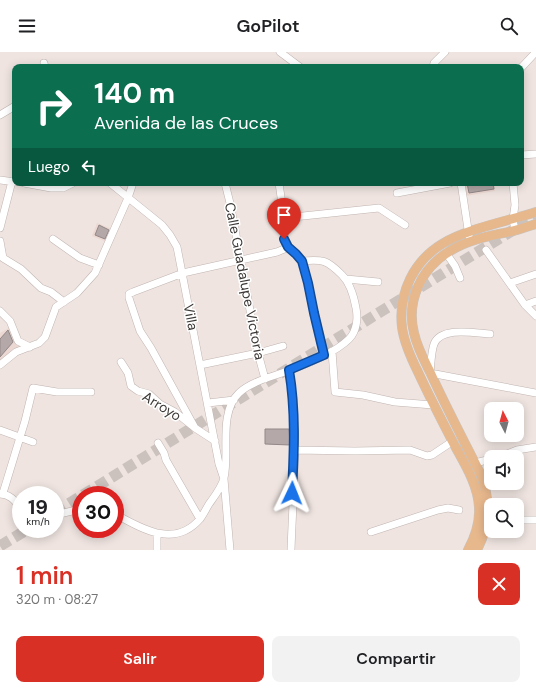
<!DOCTYPE html>
<html lang="es">
<head>
<meta charset="utf-8">
<style>
  body { margin:0; font-family:"DM Sans",sans-serif; background:#f2f2f2; color:#202124; height:100vh; display:flex; flex-direction:column; font-size:15px; white-space:nowrap }
  * { box-sizing:border-box; margin:0 }
  p { font-size:13px; color:#757577 }
  .icon { flex:none; width:22px; height:22px; fill:none; stroke:currentColor; stroke-width:2; stroke-linecap:round; stroke-linejoin:round }
  .map { position:relative; height:498px; overflow:hidden }
  .side { display:flex; flex-direction:column; background:#fff; flex:1 }
  .side>* { flex:none }
  .banner { position:absolute; left:12px; top:12px; width:512px; height:122px; border-radius:8px; box-shadow:0 2px 10px #0003; background:#0b6e4f; color:#fff; overflow:hidden }
  .needle { width:26px; rotate:354deg }
  .buttons { position:absolute; left:484px; top:350px; display:grid; gap:8px }
  .buttons a { display:grid; place-items:center; width:40px; height:40px; border-radius:8px; background:#fff; box-shadow:0 2px 10px #0003; font-size:20px }
  .speed { position:absolute; left:12px; top:434px; display:flex; gap:8px; font-size:20px; font-weight:700; text-align:center }
  .speed>* { display:grid; place-content:center; width:52px; height:52px; border-radius:50%; background:#fff; box-shadow:0 2px 10px #0003; line-height:1 }
  .speed small { font-size:10px; font-weight:400 }
  .speed .limit { border:6px solid #d22; background:#fff; color:#111 }
  .pin { position:absolute; display:grid; place-items:center; width:34px; height:34px; color:#fff; margin:-41px -17px; border-radius:50% 50% 50% 0; rotate:-45deg; box-shadow:0 0 4px #0007 }
  .pin .icon { rotate:45deg }
  .me { position:absolute; width:44px; margin:-22px; rotate:2deg; stroke-linejoin:round; filter:drop-shadow(0 0 3px #0008) }
  .turn { display:flex; align-items:center; gap:14px; height:84px; padding:0 16px; font-size:18px }
  .turn .icon { width:52px; height:52px; stroke-width:2.5 }
  .turn b { display:block; font-size:28px; line-height:34px }
  .then { display:flex; align-items:center; height:38px; padding:0 16px; background:#0003; gap:8px; font-size:15px }
  .round { display:grid; place-items:center; flex:none; width:42px; height:42px; border-radius:8px; background:#f2f2f2 }
  .headline { display:flex; align-items:center; justify-content:space-between; height:68px; padding:0 16px }
  h1 { font-size:24px; font-weight:600; line-height:30px; color:#d93025 }
  .cta { display:flex; gap:8px; margin-top:auto; padding:8px 16px }
  .cta a { flex:1; height:46px; border-radius:8px; background:#d93025; color:#fff; font-size:16px; font-weight:600; line-height:46px; text-align:center }
  .cta a+a { background:#f2f2f2; color:#202124 }
  header { display:flex; justify-content:space-between; align-items:center; height:52px; padding:0 16px; background:#fff; font-size:18px; font-weight:600 }
  .map>svg:first-child { display:block }
  .built { fill:#ecd8d2 }
  .building { fill:#b4a8a8; stroke:#938888 }
  .lines { fill:none; stroke-linecap:round; stroke-linejoin:round }
  .highway-tunnel { stroke:#cbc2be; stroke-width:11; stroke-dasharray:11 5.5; stroke-linecap:butt }
  .minor-casing { stroke:#c0b5b1; stroke-width:8 }
  .major-casing { stroke:#c5c4c3; stroke-width:10 }
  .minor { stroke:#fff; stroke-width:7 }
  .major { stroke:#e8b88d; stroke-width:9 }
  .route-casing { stroke:#114b97; stroke-width:10 }
  .route { stroke:#1a73e8; stroke-width:7 }
  .labels { text-anchor:middle; stroke-width:3; stroke-linejoin:round; paint-order:stroke }
  .street-label { font-size:14px; fill:#3d3937; stroke:#fff }
</style>
</head>
<body>
<header><svg class="icon" aria-label="menu" viewBox="0 0 24 24"><path d="M4 6h16M4 12h16M4 18h16"/></svg>GoPilot<svg class="icon" aria-label="search" viewBox="0 0 24 24"><circle cx="10" cy="10" r="6"/><path d="M15 15l6 6"/></svg></header>
<div class="map">
<svg width="536" height="498" viewBox="0 0 536 498">
  <rect width="100%" height="100%" fill="#efe4e0"/>
  <!-- built -->
  <path class="built" d="M464 131H494L495 139 466 144Z
    M97 171 112 177 107 190 92 184Z
    M9 276 26 295 0 312V281Z"/>
  <!-- building -->
  <path class="building" d="M467 131H493L494 137 469 141Z
    M99 173 109 178 105 187 95 183Z
    M8 278 13 290 0 305V287Z
    M265 377H289L290 393 265 392Z"/>
  <g class="lines">
    <!-- highway-tunnel -->
    <path class="highway-tunnel" d="M83 443 536 164
      M55 460 81 444
      M0 494 28 477"/>
    <defs>
      <path id="minor" d="M280 0 300 15
        M44 11 45 15
        M433 15 434 11 445 0
        M521 16 536 0
        M0 63 15 54
        M521 103 536 102
        M0 128 15 130
        M24 131 51 136H63L73 131
        M110 131 162 173 170 183 177 195 219 412 224 427 230 498
        M225 131 230 151 258 301 265 327
        M279 131 284 166 285 187 289 195 296 202 302 209 308 231 314 261 324 303
        M461 131 469 184
        M513 131 515 153 513 167 515 179
        M397 141 450 131
        M284 166 379 156 405 173
        M0 176 12 129
        M53 187 80 206 99 213
        M0 189 3 206 21 217 41 236 51 240 64 250
        M486 198 525 253 536 264
        M446 201 455 214 460 226
        M346 227 378 230
        M510 231 536 222
        M525 253 536 249
        M0 259 10 269 18 289 30 295
        M490 282C475 281 441 274 434 292 431 301 431 312 430 321L536 341
        M332 299 335 340 363 343 395 350 433 353
        M121 310 128 321 131 334 138 339 149 342 160 352 175 360 195 376 215 389
        M0 313 16 300 39 291 45 285 56 255 77 241 95 221 128 146 133 131
        M200 313 258 301 283 294
        M289 319C299 376 293 440 291 498
        M208 351 234 348
        M195 376 151 296 140 279 129 246V242L133 240 183 221 277 200 289 195
        M0 378 33 390
        M158 391 164 401 166 408 200 467
        M294 398 355 399 410 398 427 404 432 403 453 389
        M499 405 517 398 536 395
        M475 411 491 407
        M3 441 25 369 33 336 57 340H91
        M0 442C10 442 15 449 21 456
        M115 462C141 476 174 497 200 467 203 463 206 457 209 452 214 445 222 435 224 426 230 401 218 361 239 341 248 332 263 327 276 323 297 316 334 302 349 287 357 279 358 266 356 256 354 245 350 231 342 223 327 208 323 207 302 209
        M55 463 72 459 81 456
        M517 468H536
        M371 480 438 458 448 456 459 458
        M157 481V498"/>
      <path id="major" d="M468 498C475 485 480 469 479 455 478 434 466 414 456 396 443 371 430 346 418 320 411 306 404 291 402 275 398 241 414 209 442 192 466 177 508 169 536 160
        M477 498C490 472 491 450 481 423 464 389 446 355 430 320 424 308 417 295 414 281 406 249 421 216 450 199 469 187 491 184 513 179 521 177 528 174 536 172"/>
    </defs>
    <!-- minor casing -->
    <use href="#minor" class="minor-casing"/>
    <!-- major casing -->
    <use href="#major" class="major-casing"/>
    <!-- minor -->
    <use href="#minor" class="minor"/>
    <!-- major -->
    <use href="#major" class="major"/>
  </g>
  <g class="lines">
    <defs>
      <path id="route" d="M284 187 288 195 296 202 302 209 308 231 314 261 324 303 289 318C296 359 294 400 292 441"/>
    </defs>
    <!-- route casing -->
    <use href="#route" class="route-casing"/>
    <!-- route -->
    <use href="#route" class="route"/>
  </g>
  <g class="labels">
    <!-- street labels -->
    <g class="street-label">
      <text transform="translate(245 229) rotate(79)" y="5">Calle Guadalupe Victoria</text>
      <text transform="translate(191 265) rotate(79)" y="5">Villa</text>
      <text transform="translate(162 354) rotate(32)" y="5">Arroyo</text>
    </g>
  </g>
</svg>
<div class="buttons">
<a><svg class="needle" viewBox="-14 -14 28 28"><path d="M0-13l5 13h-10z" fill="#e53935"/><path d="M0 13l5-13h-10z" fill="#757577"/></svg></a>
<a><svg class="icon" aria-label="sound" viewBox="0 0 24 24"><path d="M4 9h4l5-4v14l-5-4H4zM17 9q2 3 0 6"/></svg></a>
<a><svg class="icon" aria-label="search" viewBox="0 0 24 24"><circle cx="10" cy="10" r="6"/><path d="M15 15l6 6"/></svg></a>
</div>
<div class="speed"><div>19<small>km/h</small></div><div class="limit">30</div></div>
<div class="pin" style="left:284px;top:187px;background:#d93025"><svg class="icon" aria-label="arrive" viewBox="0 0 24 24"><path d="M6 21V4h12l-3 4 3 4H6"/></svg></div>
<svg class="me" style="left:292px;top:441px" viewBox="-20 -20 40 40"><path d="M0-17L14 15 0 8-14 15z" fill="#1a73e8" stroke="#fff" stroke-width="4"/></svg>
<div class="banner">
<div class="turn"><svg class="icon" aria-label="right" viewBox="0 0 24 24"><path d="M7 20v-9h11M14 6l5 5-5 5"/></svg><div><b>140 m</b>Avenida de las Cruces</div></div>
<div class="then">Luego<svg class="icon" aria-label="left" viewBox="0 0 24 24"><path d="M17 20v-9H6M10 6l-5 5 5 5"/></svg></div>
</div>
</div>
<section class="side">
<div class="headline"><div><h1>1 min</h1><p>320 m · 08:27</p></div><a class="round" style="background:#d93025;color:#fff"><svg class="icon" aria-label="close" viewBox="0 0 24 24"><path d="M6 6l12 12M18 6L6 18"/></svg></a></div>
<div class="cta"><a>Salir</a><a>Compartir</a></div>
</section>
</body>
</html>
